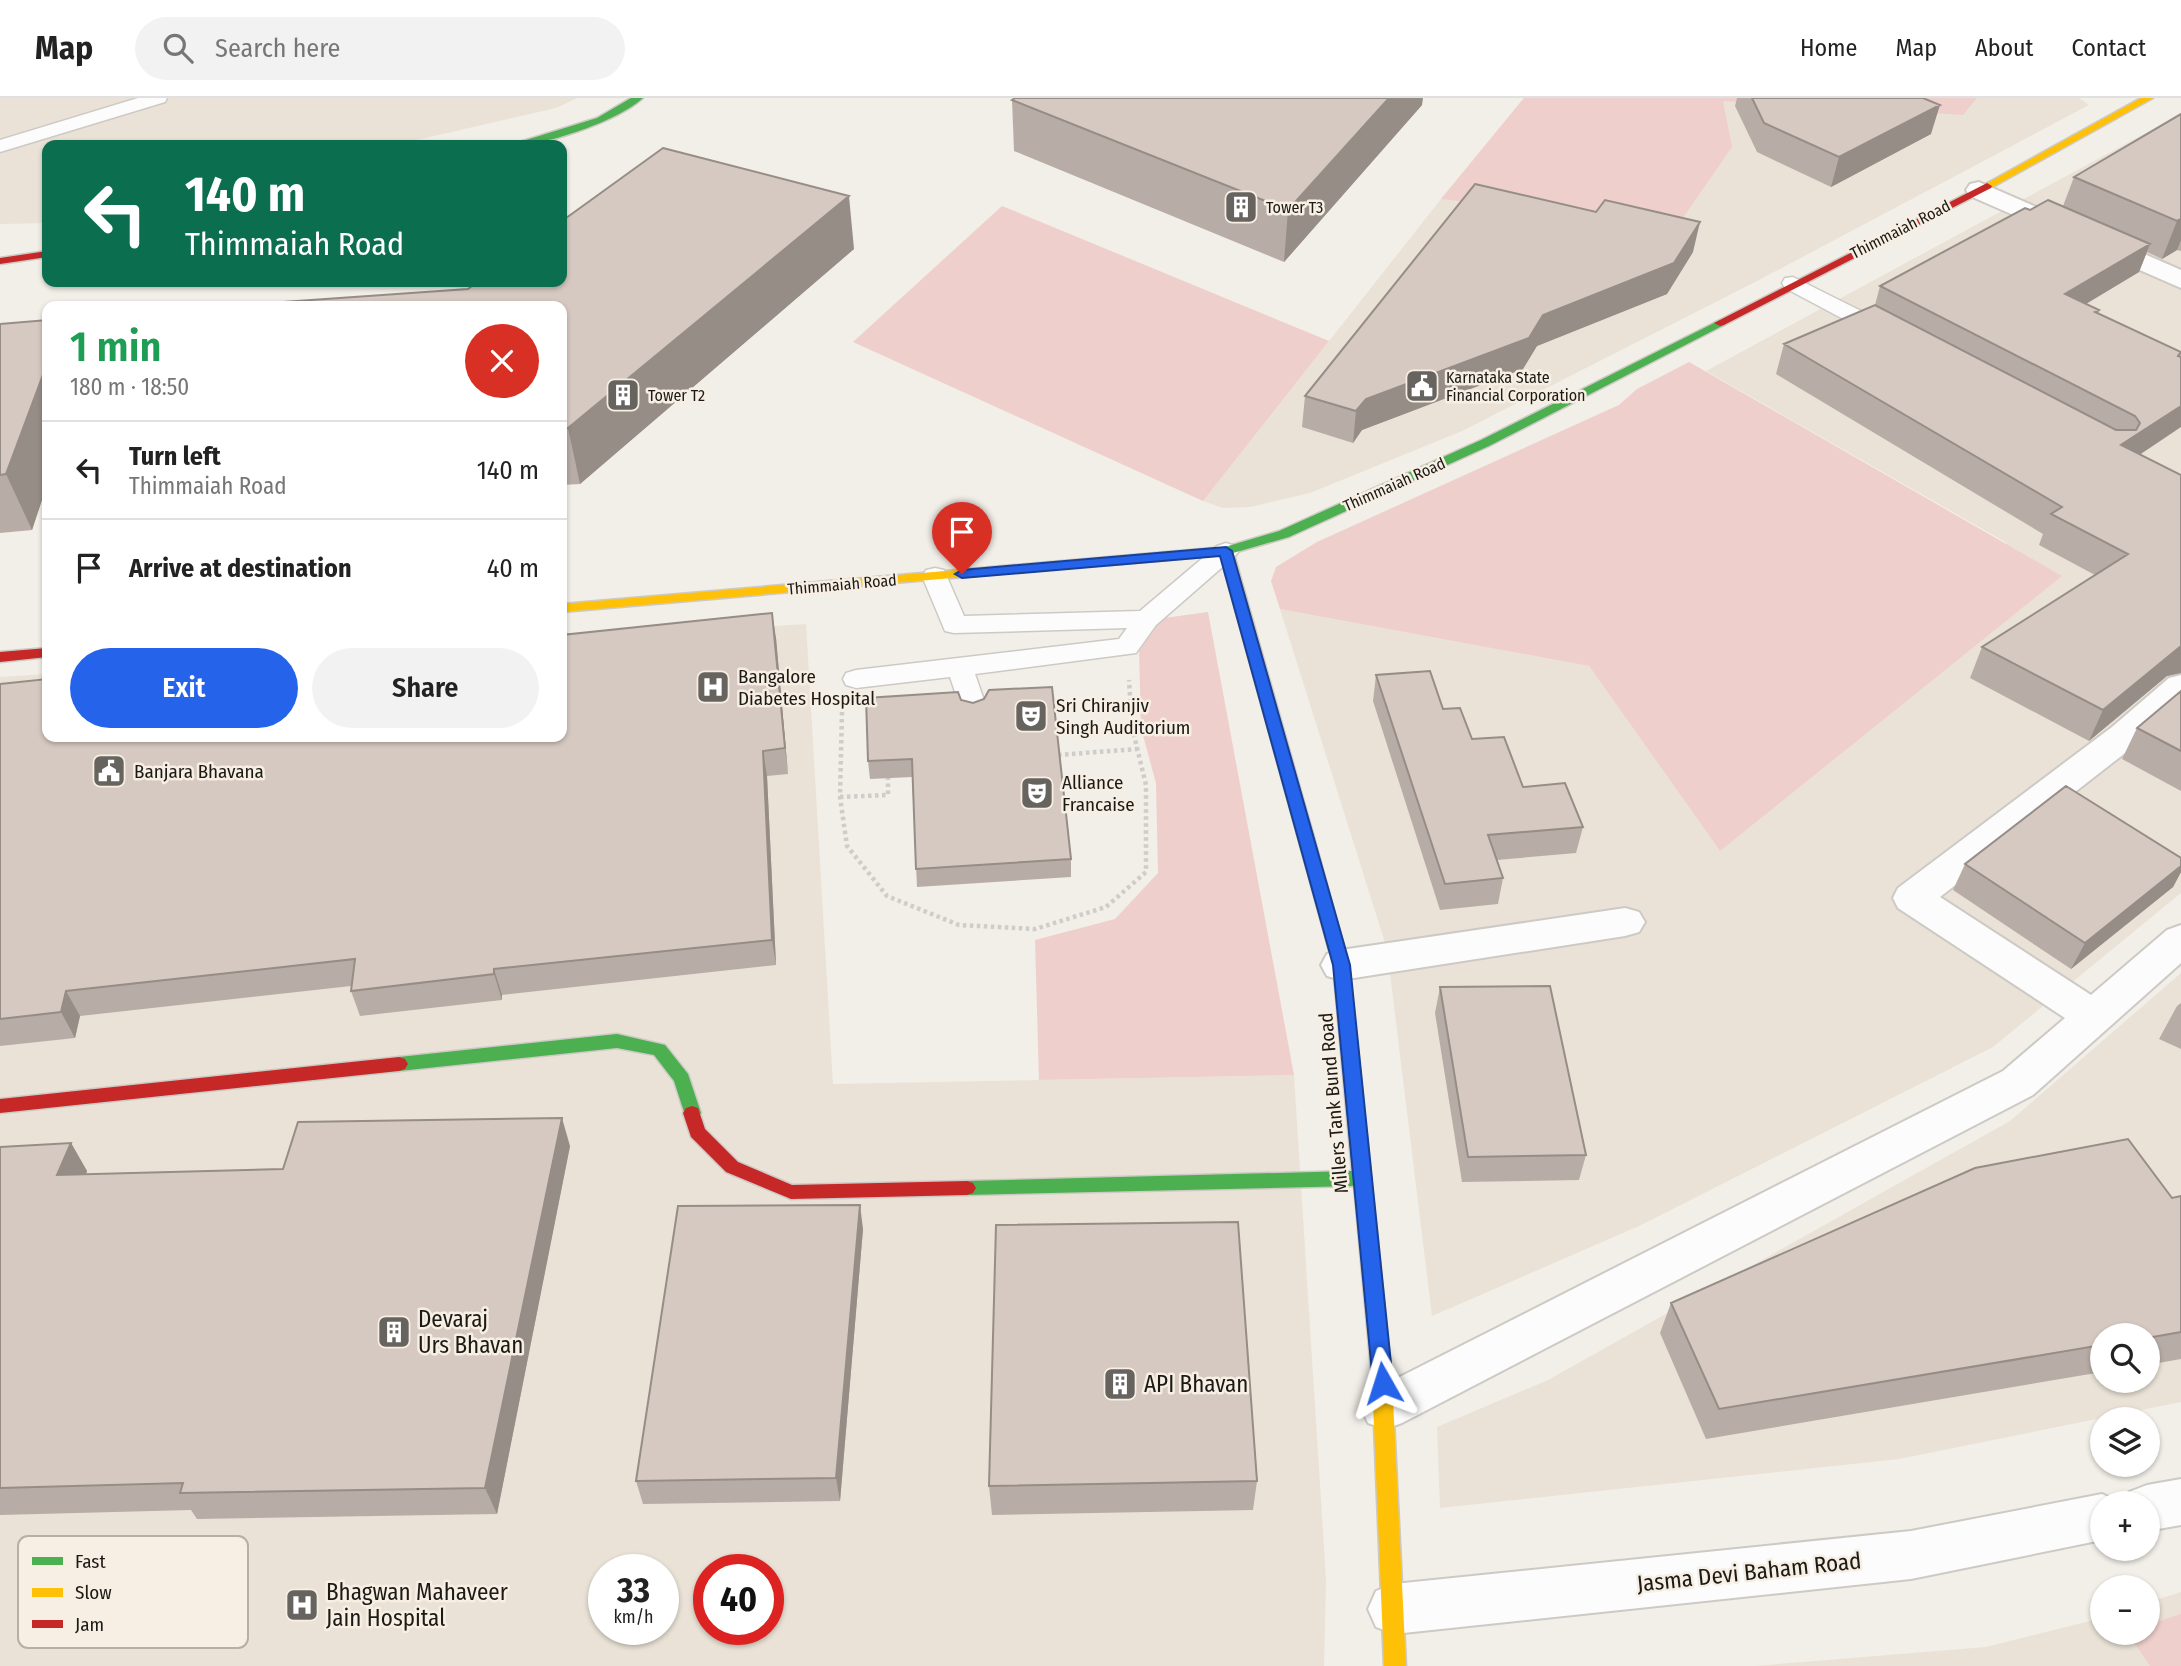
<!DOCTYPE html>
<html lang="en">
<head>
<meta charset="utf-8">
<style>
  body { margin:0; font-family:"Fira Sans Condensed",sans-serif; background:#f2f2f2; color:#222; height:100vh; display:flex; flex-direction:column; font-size:26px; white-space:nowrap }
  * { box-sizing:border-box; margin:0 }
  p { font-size:23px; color:#767676 }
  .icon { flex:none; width:38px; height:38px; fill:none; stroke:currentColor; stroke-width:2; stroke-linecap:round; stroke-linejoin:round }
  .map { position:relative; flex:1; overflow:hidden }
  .details { position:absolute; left:42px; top:203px; width:525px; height:441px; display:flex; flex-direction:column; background:#fff; border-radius:14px; box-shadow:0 2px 5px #0004 }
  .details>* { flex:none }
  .hud { position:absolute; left:42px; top:42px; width:525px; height:147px; border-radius:14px; box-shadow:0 2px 5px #0004; background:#0b6e4f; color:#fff; overflow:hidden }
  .tools { position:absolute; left:2090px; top:1225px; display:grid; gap:14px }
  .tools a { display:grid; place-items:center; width:70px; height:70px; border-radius:50%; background:#fff; box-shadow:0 2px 5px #0004; font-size:35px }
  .speed { position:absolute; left:588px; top:1456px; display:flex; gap:14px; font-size:35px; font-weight:700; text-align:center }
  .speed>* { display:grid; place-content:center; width:91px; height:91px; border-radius:50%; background:#fff; box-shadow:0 2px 5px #0004; line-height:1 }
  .speed small { font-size:18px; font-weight:400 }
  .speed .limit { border:10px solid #d22; background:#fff; color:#111 }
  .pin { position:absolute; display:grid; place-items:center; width:60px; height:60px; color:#fff; margin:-72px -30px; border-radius:50% 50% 50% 0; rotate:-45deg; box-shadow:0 0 7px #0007 }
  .pin .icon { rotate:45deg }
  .me { position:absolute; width:77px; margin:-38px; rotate:354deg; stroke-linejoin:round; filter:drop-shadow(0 0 5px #0008) }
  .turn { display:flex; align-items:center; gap:24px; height:147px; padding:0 28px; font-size:32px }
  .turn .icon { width:91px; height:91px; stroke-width:2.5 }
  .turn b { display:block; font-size:49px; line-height:60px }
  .round { display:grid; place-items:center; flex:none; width:74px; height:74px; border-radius:37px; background:#f2f2f2 }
  .overview { display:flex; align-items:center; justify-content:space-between; height:119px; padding:0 28px }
  h1 { font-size:42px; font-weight:600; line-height:52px; color:#1e9e55 }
  .cta { display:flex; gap:14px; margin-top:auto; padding:14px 28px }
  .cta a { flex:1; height:80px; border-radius:42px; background:#2563eb; color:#fff; font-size:28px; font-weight:600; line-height:80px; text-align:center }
  .cta a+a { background:#f2f2f2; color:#222 }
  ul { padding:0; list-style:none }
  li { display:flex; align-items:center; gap:21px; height:98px; padding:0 28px; border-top:2px solid #e0e0e0 }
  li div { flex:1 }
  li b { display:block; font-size:26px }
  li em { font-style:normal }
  header { display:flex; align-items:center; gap:42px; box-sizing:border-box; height:98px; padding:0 35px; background:#fff; border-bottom:2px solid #e0e0e0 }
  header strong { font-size:33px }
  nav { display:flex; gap:38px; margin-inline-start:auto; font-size:24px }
  .search { width:490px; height:63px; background:#f2f2f2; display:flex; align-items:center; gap:18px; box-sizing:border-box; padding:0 24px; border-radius:38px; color:#767676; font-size:26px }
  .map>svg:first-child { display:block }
  .built { fill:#eae2d6; fill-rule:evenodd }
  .green { fill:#eecfcb }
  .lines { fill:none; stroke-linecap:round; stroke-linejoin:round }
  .lane-casing { stroke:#cdcac5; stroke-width:3 }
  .street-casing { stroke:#cdcac5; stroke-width:4 }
  .fast-casing { stroke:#cdcac5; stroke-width:3 }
  .slow-casing { stroke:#cdcac5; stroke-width:3 }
  .jam-casing { stroke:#cdcac5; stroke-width:3 }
  .path { stroke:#cecdca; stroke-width:4.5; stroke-dasharray:3.5 3.5; stroke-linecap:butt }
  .lane { fill:#fdfcfc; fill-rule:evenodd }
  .street { fill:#fdfcfc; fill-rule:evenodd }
  .fast { fill:#4caf50; fill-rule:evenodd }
  .slow { fill:#ffc107; fill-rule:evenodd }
  .jam { fill:#c62828; fill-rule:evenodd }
  .wall { fill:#b8ada6 }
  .shaded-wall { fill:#968d87 }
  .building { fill:#d6c9c1; stroke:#968d87; stroke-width:2 }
  .route { fill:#2563eb; stroke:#184099; stroke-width:2 }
  .labels { text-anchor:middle; stroke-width:5; stroke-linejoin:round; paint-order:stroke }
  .far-poi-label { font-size:16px; fill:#1c1a16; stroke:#f7efe3; text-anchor:start }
  .far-street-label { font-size:16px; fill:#1c1a16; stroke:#f7efe3 }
  .poi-label { font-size:19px; fill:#1c1a16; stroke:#f7efe3; text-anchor:start }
  .street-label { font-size:19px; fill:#1c1a16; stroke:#f7efe3 }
  .near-poi-label { font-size:23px; fill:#1c1a16; stroke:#f7efe3; text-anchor:start }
  .near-street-label { font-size:23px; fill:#1c1a16; stroke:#f7efe3 }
  .key { fill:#f7efe3; stroke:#b5afa6; stroke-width:2 }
  .key-label { font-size:19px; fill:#1c1a16 }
</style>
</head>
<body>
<header>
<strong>Map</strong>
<div class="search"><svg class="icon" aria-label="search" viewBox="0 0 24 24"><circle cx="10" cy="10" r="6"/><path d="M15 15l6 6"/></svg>Search here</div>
<nav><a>Home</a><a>Map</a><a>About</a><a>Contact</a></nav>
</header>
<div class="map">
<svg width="2181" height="1568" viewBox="0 0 2181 1568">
  <rect width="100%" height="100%" fill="#f2eee8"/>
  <!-- built -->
  <path class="built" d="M0 0H577L556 10 395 47H47V125L0 126Z
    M1524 0H2079L2089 7 1759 182 1462 333 1310 395 1250 409 1223 410 1203 403 1441 101Z
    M2181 16V795L1993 949 1639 1128 1432 1218 1387 851 1280 511 1589 568 1720 753 2007 445 1706 273Z
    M806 526 833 986 1294 977 1326 1482 1324 1568H0V579L47 576V639H562V542ZM604 1472H663V1531H604ZM709 1472H768V1531H709Z
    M2181 875V1304L1899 1361 1440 1410 1437 1329 1548 1282 2010 1023ZM2102 1237H2147V1283H2102Z
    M2181 1494V1568H1755L1986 1549 2102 1520V1535H2147V1505Z"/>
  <!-- green -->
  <path class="green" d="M1524 0H1977L1963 17 1723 3 1732 49 1678 127 1441 101Z
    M1002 108 1329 243 1203 403 853 244Z
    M1689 264 2062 478 1720 753 1589 568 1280 511 1271 483 1276 469 1317 444 1619 307 1637 291Z
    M1208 514 1294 977 1039 982 1035 842 1115 821 1158 775 1156 685 1141 630 1139 550 1157 521Z
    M2181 1516V1568H2150L2128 1535H2147V1527Z"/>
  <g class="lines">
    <defs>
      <path id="lane" d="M138 0H167L165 4 0 54V42Z
        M1793 179 1897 231 1900 236 1897 241H1881L1785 190 1782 185 1785 180Z
        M1226 445 1235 448 1239 453 1235 458 1156 527 1136 555 975 576 987 611 983 617 973 620 963 617 950 579 856 590 846 587 843 581 846 575 856 572 1119 541 1127 530 954 535 945 533 922 478 926 472 935 470 944 472 964 518 1140 513 1217 448Z"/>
      <path id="street" d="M1979 84 2181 172V190L1970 98 1966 92 1970 86Z
        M2181 577V607L2138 645 1940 799 2091 897 2167 832 2181 827V865L2033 997 1402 1325 1385 1331 1368 1325 1361 1310 1368 1295 2003 973 2065 920 1898 810 1893 800 1898 790 2112 629 2169 580Z
        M1625 810 1639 814 1645 824 1639 834 1625 838 1341 882 1327 878 1321 867 1327 856 1341 852Z
        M2181 1381V1427L2147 1433V1405H2124L2129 1394 2147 1387Z
        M2102 1396 2121 1405H2102V1442L1911 1481 1394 1536 1376 1529 1368 1511 1376 1493 1394 1486 1911 1433Z"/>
      <path id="fast" d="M631 0H643C618 23 543 49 510 47L597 20Z
        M1720 222 1726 225 1724 227 1489 348 1289 439 1226 457 1109 467 1102 463 1109 459 1225 449 1279 433 1481 342Z
        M1305 731 1313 736 1349 867 1392 1281 1389 1287 1382 1290 1375 1287 1372 1281 1354 1088 967 1097 961 1095 958 1090 961 1085 967 1083 1352 1073 1333 867 1297 736Z
        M617 936 665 947 688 976 701 1015 698 1020 692 1022 686 1020 674 983 654 957 617 950 399 973 393 971 390 966 393 961 399 959Z"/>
      <path id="slow" d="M2141 0H2153L1991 90 1982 88Z
        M1226 449 1233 453 1313 736 1305 741 1297 736 1219 453Z
        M1109 459 1116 463 1114 466 562 514V506Z
        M1382 1272 1389 1275 1392 1281 1406 1568H1384L1372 1281 1375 1275Z"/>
      <path id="jam" d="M1987 85 1992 88 1991 90 1724 227 1720 228 1714 225Z
        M47 153V159L0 166V160Z
        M47 550V559L0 564V554Z
        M399 959 405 961 408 966 405 971 399 973 0 1015V1001Z
        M692 1008 698 1010 705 1031 738 1064 792 1087 967 1083 973 1085 976 1090 973 1095 967 1097 791 1101 726 1074 691 1039 683 1015 686 1010Z"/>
    </defs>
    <!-- lane casing -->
    <use href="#lane" class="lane-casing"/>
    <!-- street casing -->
    <use href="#street" class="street-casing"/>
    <!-- fast casing -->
    <use href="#fast" class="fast-casing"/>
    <!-- slow casing -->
    <use href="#slow" class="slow-casing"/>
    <!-- jam casing -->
    <use href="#jam" class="jam-casing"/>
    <!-- path -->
    <path class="path" d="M842 614 840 699 847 748 887 798 959 827 1035 831 1106 809 1146 774V687L1132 629 1129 582
      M1132 629 1165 630
      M1058 657 1137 651
      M840 699 888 697V680"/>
    <!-- lane -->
    <use href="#lane" class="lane"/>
    <!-- street -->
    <use href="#street" class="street"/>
    <!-- fast -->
    <use href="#fast" class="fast"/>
    <!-- slow -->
    <use href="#slow" class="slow"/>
    <!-- jam -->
    <use href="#jam" class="jam"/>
  </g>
  <!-- wall -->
  <path class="wall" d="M1737 0H1923L1931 36 1831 89 1757 54 1735 8Z
    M1012 2 1422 7 1284 164 1014 53Z
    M2181 16V153L2177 152 2162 161 2147 154 2139 174 2086 206 2099 212 2098 216 2181 254V257L2140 357 2181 377V575L2167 578 2089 643 1970 580 1982 549 2095 477 2039 447 2043 436 1776 276 1784 246 1875 207 1880 188 2030 112 2063 108 2074 79Z
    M854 151 580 386 562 387V208L468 191Z
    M1693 154 1667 196 1537 248 1523 271 1362 332 1353 345 1302 329 1305 298Z
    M47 222V387L32 432 0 435V226Z
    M776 540 788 676 767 678 776 867 502 897V902L360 918 351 893V888L80 918 75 940 0 948V586Z
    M1376 577 1443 611 1472 641 1523 689 1583 729 1576 755 1497 762 1503 780 1498 806 1440 812 1373 603Z
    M2181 593V693L2122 661 2137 630Z
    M961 602 973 605 1071 761V779L917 789 912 679 870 681 868 663Z
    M2181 760V774L2173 789 2071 871 1953 792 1965 766Z
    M1440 889 1586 1057 1579 1082 1462 1084 1435 915Z
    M2181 905V951L2159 941 2177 908Z
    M71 1045 87 1073 86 1077 283 1071 570 1048 497 1416 197 1421 191 1412 0 1417V1049Z
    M2181 1098V1261L2147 1267V1237H2102V1274L1706 1341 1660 1235 1671 1205Z
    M863 1131 840 1403 643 1406 636 1383Z
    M1257 1383 1253 1412 992 1417 989 1388Z"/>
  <!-- shaded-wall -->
  <path class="shaded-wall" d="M1389 0H1423L1422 7 1284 164 1288 112Z
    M1940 7 1931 36 1831 89 1839 59Z
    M849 98 854 151 580 386 568 330Z
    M2181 121V142L2177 152 2162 161 2177 123Z
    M1700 124 1693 154 1667 196 1537 248 1523 271 1362 332 1353 345 1356 313 1366 301 1543 217Z
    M2150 146 2139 174 2054 225 2065 196Z
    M47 266V387L32 432 6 376Z
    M2181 308V329L2108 378 2121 347Z
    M772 515 776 540 788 676 785 650Z
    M2181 548V575L2167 578 2089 643 2103 612Z
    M763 653 767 678 776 867 772 842Z
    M2181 768V774L2173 789 2071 871 2085 845Z
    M494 871 502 897V902L494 876Z
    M66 893 80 918 75 940 61 914Z
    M562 1020 570 1048 497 1416 485 1390Z
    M71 1045 87 1073 74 1106 57 1077Z
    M860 1107 863 1131 840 1403 836 1380Z"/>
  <!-- building -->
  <path class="building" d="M1015 0H1389L1288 112 1012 2Z
    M1752 0H1923L1940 7 1839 59 1764 25Z
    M2181 16V121L2177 123 2074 79Z
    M663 50 849 98 568 330 562 331V208H226L468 191 477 184H562V123Z
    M1475 86 1596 114 1605 102 1700 124 1674 165 1543 217 1529 240 1366 301 1356 313 1305 298Z
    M2048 102 2150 146 2065 196 2099 212 2095 214 2181 254 2178 258 2181 259V308L2121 347 2181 377V548L2103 612 1982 549 2128 456 2051 416 2062 409 1784 246 1875 207 2116 332H2136L2140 325 2135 318 1880 188 2025 110 2030 112Z
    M47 222V266L6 376 0 377V226Z
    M772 515 785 650 763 653 772 842 494 871V876L351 893 355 861 66 893 61 914 0 921V586L47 581V639H562V537Z
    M1430 573 1443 611 1460 610 1472 641 1504 639 1523 689 1565 685 1583 729 1488 737 1503 780 1445 786 1376 577Z
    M1052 589 1071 761 916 771 912 661 868 663 866 600 958 594 961 602 973 605 984 601 989 592Z
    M2181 593V653L2137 630Z
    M2066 688 2181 760V768L2085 845 1965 766Z
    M1550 888 1586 1057 1468 1059 1440 889Z
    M562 1020 485 1390 180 1395 183 1385 0 1390V1049L71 1045 57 1077 283 1071 298 1024Z
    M2128 1041 2172 1100 2181 1098V1234L2147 1240V1237H2102V1247L1719 1311 1671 1205 1975 1070Z
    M860 1107 836 1380 636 1383 678 1108Z
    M1238 1124 1257 1383 989 1388 996 1127Z"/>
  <!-- route -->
  <path class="route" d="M1226 449 1232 453 1350 867 1393 1285 1390 1291 1383 1293 1376 1291 1373 1285 1333 867 1220 458 962 480 955 476 962 472Z"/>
  <!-- icons -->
  <defs>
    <symbol id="building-square" viewBox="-11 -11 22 22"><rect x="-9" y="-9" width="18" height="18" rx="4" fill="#676460" stroke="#f7efe3"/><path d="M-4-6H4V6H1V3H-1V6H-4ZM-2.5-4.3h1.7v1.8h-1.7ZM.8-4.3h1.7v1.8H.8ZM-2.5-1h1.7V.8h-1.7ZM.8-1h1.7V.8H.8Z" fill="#fff"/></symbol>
    <symbol id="civic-square" viewBox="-11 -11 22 22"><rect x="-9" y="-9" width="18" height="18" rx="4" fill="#676460" stroke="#f7efe3"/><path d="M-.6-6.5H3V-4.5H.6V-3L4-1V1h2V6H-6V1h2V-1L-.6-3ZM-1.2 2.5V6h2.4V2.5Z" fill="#fff"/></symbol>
    <symbol id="hospital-square" viewBox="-11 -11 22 22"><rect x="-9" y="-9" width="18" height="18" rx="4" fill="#676460" stroke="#f7efe3"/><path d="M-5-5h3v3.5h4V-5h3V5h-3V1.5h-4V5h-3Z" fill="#fff"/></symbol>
    <symbol id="theatre-square" viewBox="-11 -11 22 22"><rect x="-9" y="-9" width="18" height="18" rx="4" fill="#676460" stroke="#f7efe3"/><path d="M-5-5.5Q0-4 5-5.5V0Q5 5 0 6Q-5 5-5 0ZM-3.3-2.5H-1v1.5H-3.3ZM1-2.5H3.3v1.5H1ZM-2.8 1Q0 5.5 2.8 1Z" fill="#fff"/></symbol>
  </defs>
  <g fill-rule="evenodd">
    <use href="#building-square" x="1222" y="90" width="38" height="38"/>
    <use href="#civic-square" x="1403" y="269" width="38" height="38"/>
    <use href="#building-square" x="604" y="278" width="38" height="38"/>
    <use href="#hospital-square" x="694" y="570" width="38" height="38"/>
    <use href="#theatre-square" x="1012" y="599" width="38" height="38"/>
    <use href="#civic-square" x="90" y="654" width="38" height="38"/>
    <use href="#theatre-square" x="1018" y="676" width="38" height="38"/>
    <use href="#building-square" x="375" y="1215" width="38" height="38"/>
    <use href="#building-square" x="1101" y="1267" width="38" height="38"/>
    <use href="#hospital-square" x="283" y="1488" width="38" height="38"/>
  </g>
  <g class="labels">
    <!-- far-poi labels -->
    <g class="far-poi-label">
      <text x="1266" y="115">Tower T3</text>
      <text x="1446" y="285">Karnataka State<tspan x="1446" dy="18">Financial Corporation</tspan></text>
      <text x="648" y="303">Tower T2</text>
    </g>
    <!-- far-street labels -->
    <g class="far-street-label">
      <text transform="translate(1900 131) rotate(-27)" y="6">Thimmaiah Road</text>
      <text transform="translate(1394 386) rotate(-24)" y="6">Thimmaiah Road</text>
      <text transform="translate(842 486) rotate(-5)" y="6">Thimmaiah Road</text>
    </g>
    <!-- poi labels -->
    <g class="poi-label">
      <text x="738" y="585">Bangalore<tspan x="738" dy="22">Diabetes Hospital</tspan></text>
      <text x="1056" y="614">Sri Chiranjiv<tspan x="1056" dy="22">Singh Auditorium</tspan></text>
      <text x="134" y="680">Banjara Bhavana</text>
      <text x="1062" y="691">Alliance<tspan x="1062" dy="22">Francaise</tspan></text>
    </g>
    <!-- street labels -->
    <g class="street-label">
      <text transform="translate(1333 1005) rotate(-95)" y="7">Millers Tank Bund Road</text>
    </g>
    <!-- near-poi labels -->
    <g class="near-poi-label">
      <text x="418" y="1229">Devaraj<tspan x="418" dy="26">Urs Bhavan</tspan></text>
      <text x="1144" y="1294">API Bhavan</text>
      <text x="326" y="1502">Bhagwan Mahaveer<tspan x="326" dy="26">Jain Hospital</tspan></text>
    </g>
    <!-- near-street labels -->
    <g class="near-street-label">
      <text transform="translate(1749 1474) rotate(-6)" y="8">Jasma Devi Baham Road</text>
    </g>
  </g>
  <!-- legend -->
  <rect x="18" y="1438" width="230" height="112" rx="10" class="key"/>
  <rect x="32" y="1459" width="31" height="8" fill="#4caf50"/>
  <rect x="32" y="1490" width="31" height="9" fill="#ffc107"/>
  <rect x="32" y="1522" width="31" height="8" fill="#c62828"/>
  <g class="key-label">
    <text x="75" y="1470">Fast</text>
    <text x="75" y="1501">Slow</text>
    <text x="75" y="1533">Jam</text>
  </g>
</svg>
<div class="tools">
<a><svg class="icon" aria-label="search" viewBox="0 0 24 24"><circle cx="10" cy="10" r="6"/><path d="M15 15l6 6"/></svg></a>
<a><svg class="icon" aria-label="layers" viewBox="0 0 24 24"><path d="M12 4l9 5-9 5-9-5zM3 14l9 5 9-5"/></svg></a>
<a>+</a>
<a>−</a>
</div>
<div class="speed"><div>33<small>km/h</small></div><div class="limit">40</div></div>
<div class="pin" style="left:962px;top:476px;background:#d93025"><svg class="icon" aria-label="arrive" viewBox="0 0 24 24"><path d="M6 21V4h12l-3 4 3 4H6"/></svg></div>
<svg class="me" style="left:1383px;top:1285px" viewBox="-20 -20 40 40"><path d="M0-17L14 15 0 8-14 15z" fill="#2563eb" stroke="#fff" stroke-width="4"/></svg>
<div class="hud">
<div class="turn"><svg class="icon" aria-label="left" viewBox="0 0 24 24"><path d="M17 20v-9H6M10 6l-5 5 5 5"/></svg><div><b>140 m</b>Thimmaiah Road</div></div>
</div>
<section class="details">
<div class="overview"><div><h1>1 min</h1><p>180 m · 18:50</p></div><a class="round" style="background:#d93025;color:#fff"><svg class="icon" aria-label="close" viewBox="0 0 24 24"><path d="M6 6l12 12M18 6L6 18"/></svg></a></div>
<ul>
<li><svg class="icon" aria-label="left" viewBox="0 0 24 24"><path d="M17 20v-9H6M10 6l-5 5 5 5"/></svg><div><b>Turn left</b><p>Thimmaiah Road</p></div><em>140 m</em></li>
<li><svg class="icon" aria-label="arrive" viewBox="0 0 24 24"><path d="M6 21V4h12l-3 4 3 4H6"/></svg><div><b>Arrive at destination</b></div><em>40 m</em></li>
</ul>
<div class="cta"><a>Exit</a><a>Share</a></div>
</section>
</div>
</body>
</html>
